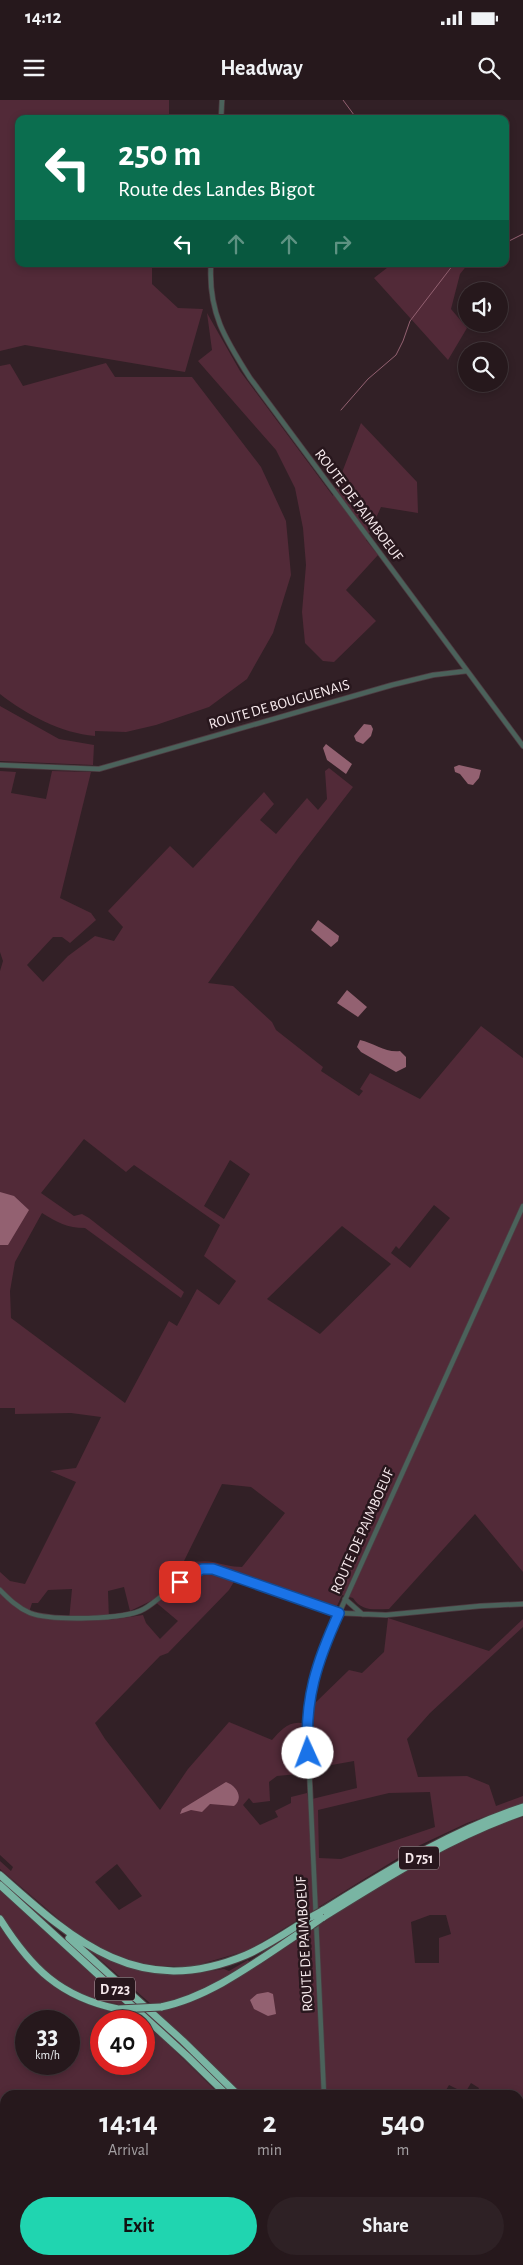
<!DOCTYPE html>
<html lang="en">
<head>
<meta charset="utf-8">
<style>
  body { margin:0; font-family:"Alegreya Sans",sans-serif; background:#2e2125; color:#f1f3f6; height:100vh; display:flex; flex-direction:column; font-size:19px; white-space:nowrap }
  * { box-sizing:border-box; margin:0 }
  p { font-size:16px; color:#a4a0a3 }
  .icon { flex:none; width:28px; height:28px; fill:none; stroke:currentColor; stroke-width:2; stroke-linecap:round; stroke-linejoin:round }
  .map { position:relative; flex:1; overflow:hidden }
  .side { position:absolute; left:0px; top:1990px; width:524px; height:175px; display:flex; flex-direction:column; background:#26181c; border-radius:15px 15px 0 0; box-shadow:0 2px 8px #0003,0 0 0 1px #42373b }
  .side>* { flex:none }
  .guide { position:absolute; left:15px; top:15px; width:494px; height:152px; border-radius:10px; box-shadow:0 2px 8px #0003,0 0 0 1px #42373b; background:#0b6e4f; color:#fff; overflow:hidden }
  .tools { position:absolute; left:458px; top:182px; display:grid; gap:10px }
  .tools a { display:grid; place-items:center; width:50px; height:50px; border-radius:50%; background:#26181c; box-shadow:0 2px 8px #0003,0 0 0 1px #42373b; font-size:25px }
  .speed { position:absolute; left:15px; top:1910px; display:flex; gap:10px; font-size:25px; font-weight:700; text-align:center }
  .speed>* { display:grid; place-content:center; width:65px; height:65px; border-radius:50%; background:#26181c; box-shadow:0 2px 8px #0003,0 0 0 1px #42373b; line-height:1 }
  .speed small { font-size:12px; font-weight:400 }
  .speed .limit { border:8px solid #d22; background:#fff; color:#111 }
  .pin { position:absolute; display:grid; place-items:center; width:42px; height:42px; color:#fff; margin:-21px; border-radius:10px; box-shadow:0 2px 8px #0006 }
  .me { position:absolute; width:55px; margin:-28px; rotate:358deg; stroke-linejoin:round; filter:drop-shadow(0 0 4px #0008) }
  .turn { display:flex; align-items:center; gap:18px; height:105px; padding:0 20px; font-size:22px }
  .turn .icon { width:65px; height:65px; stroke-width:2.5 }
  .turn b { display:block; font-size:35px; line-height:42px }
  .lanes { display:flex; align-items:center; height:48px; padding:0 20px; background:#0003; justify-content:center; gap:25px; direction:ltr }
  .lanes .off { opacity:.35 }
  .eta { display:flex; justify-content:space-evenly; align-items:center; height:85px; text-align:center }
  .eta b { font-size:30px; font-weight:600; line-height:35px }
  .button { display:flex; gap:10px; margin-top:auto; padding:10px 20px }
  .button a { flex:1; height:58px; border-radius:30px; background:#20d5b0; color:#111; font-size:20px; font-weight:600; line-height:58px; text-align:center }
  .button a+a { background:#2e2125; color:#f1f3f6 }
  .status { display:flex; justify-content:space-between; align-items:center; height:35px; padding:0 25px; background:#26181c; direction:ltr }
  .status svg { height:14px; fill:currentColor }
  header { display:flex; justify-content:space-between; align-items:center; height:65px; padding:0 20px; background:#26181c; font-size:22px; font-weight:600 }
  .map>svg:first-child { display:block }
  .green { fill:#522a38; fill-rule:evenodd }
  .water { fill:#936171 }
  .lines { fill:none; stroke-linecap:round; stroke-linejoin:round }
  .stream { stroke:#936171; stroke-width:1 }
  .minor-casing { stroke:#4e3c42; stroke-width:6 }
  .highway-casing { stroke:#4e3c42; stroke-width:9 }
  .minor { stroke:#4b625b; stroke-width:4.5 }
  .highway { stroke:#79b5a3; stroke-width:7 }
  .highway-bridge-casing { stroke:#4e3c42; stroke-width:9; stroke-linecap:butt }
  .highway-bridge { stroke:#79b5a3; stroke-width:7 }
  .route-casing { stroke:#114b97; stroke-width:12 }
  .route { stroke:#1a73e8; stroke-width:9 }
  .labels { text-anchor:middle; stroke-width:5; stroke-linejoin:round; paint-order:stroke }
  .shield { fill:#28171d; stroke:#b9abaf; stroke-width:1 }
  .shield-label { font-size:14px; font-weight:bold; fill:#f7eaed }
  .street-label { font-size:15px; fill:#f7eaed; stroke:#28171d }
</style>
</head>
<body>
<div class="status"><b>14:12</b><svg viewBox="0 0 49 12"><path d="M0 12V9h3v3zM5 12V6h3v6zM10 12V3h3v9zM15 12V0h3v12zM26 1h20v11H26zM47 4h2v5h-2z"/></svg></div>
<header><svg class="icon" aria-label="menu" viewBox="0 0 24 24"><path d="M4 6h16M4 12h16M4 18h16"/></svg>Headway<svg class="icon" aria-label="search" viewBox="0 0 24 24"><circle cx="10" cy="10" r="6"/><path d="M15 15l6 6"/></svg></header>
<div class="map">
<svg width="523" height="2165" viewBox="0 0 523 2165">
  <rect width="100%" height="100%" fill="#322026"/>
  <!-- green -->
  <path class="green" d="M0 0H169V19H19V164H152V184L178 208 203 209 185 272 25 245 0 251Z
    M392 164H468L460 174 451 209 467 228 448 260 374 178Z
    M207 213 240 271 333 396 361 323 417 382 418 413 381 407 366 440 378 455 346 490 376 521 334 562 323 561 305 543 302 512 306 465 303 428 295 388 276 350 198 261 212 250Z
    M106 263 115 277H192L261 367 286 421 291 475 273 533 247 579 209 607 156 625 126 632 95 631V636C61 633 27 615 0 594V266L10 264 23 286Z
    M0 606 59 639 94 645 93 665 0 661Z
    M329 668 353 687 299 757 208 883 233 886 272 922 276 930 323 967 321 971 359 996 363 991 360 989 370 973 420 999 481 926 523 958V1472L475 1414 389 1509C374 1509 362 1512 353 1498L342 1495 332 1517 235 1480 229 1490 168 1553 160 1556 95 1623 105 1639 160 1710 188 1669 229 1622 272 1640C281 1630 290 1619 306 1624L308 1673 277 1676 269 1682 270 1701 253 1703 249 1698 243 1705 260 1725 278 1717 275 1711 291 1703V1697L307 1693 308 1700 357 1688 354 1661 315 1668 313 1605 349 1570 362 1573 384 1552 388 1518 489 1551 523 1519V1527L430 1613 407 1639 418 1677 467 1676 489 1685 496 1706 523 1696V1703L467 1723 416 1747 249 1850 194 1866H160L147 1871 190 1874 224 1869 229 1871 248 1860 253 1868C338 1816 427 1745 523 1717V2165H384L380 2160H519V1995H485L478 1990 479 1988 471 1983 465 1993 449 1985 443 1995H241L158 1914 151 1904 88 1849 82 1839 0 1769V1761L11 1771 13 1767 0 1755V1472L10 1481 25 1484 76 1382 50 1371 76 1368 101 1317 71 1313 15 1314V1308H0V871L3 861 0 852V671L16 672 11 693 46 699 52 671 91 672 60 798 91 813 96 820 70 843 62 837H53L27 865 43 882 68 856 95 836 114 841 123 827 108 811 170 746 193 768 264 692 274 704 260 720 276 734 307 698 318 710 327 699 325 671ZM84 1039 126 1072 134 1065 220 1125 204 1156 236 1181 219 1205 197 1189 177 1226 169 1221 125 1303 11 1218 10 1191 15 1162 42 1113C57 1122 67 1128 85 1128L181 1198 184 1192 89 1118 82 1114 74 1116 41 1093ZM230 1060 250 1074 224 1119 204 1106ZM434 1105 450 1118 410 1168 391 1153 396 1146 399 1149ZM342 1126 391 1164 320 1234 267 1199ZM222 1384 251 1387 285 1413 242 1467C231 1467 223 1464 213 1462 203 1460 194 1463 184 1461ZM124 1487 130 1511 153 1500 178 1521 160 1539 146 1523 143 1515 109 1520 108 1491ZM72 1489 69 1520 28 1515 32 1503H38L48 1490ZM430 1692 435 1727 341 1759 319 1758 318 1710 389 1693ZM117 1764 142 1796 119 1810 95 1782ZM430 1815H446L451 1834 439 1838V1863H415L411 1822Z
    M0 1790 125 1905C77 1899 42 1877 15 1836 10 1830 2 1821 0 1814 0 1807 0 1797 0 1790Z
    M0 1825C25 1865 55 1897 102 1909 114 1913 124 1916 136 1914L141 1921H101V1964H144V1926L154 1931 168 1944 220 1995H5V2042L0 2043ZM69 1921V1964H26V1921Z"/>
  <!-- water -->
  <path class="water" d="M364 624 371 625 373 629 371 636 363 644 356 641 354 636Z
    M326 644 352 664 346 674 327 660 323 648Z
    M459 665 481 670 479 678 473 685 468 684 460 674 455 672 454 667Z
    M318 820 339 836 338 841 331 847 311 830Z
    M347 890 367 907 358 917 337 903Z
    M360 940C374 943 386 953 400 951L406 957V967L396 972 361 952 357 947Z
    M0 1092 14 1096 29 1110 8 1145H0Z
    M226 1682C237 1686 244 1698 234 1706L210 1704 202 1712 191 1710 180 1714 182 1709Z
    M268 1892 273 1894 276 1914 268 1916 254 1909 250 1900 257 1894Z"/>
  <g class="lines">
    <!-- stream -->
    <path class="stream" d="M343 0 357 19
      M505 143 523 134
      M341 310 368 279 396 255 403 241 410 221 453 165 457 164"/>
    <defs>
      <path id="minor" d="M221 19 222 0
        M211 164C208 212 225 239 250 278L523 646
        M0 665 99 669 392 585 433 575 467 571
        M0 1490C9 1499 18 1508 30 1513 51 1521 125 1520 144 1509 163 1498 186 1470 208 1468L339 1513 386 1515 480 1506 523 1504
        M345 1499 362 1514
        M324 1995 308 1642C307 1601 315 1568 331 1531L523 1106
        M432 2160 447 2165"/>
      <path id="highway" d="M0 1775C75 1842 139 1900 246 1855 269 1845 290 1830 311 1817
        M0 1785 187 1956 227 1995
        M322 1811C387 1771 450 1731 523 1707
        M322 1818C390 1776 447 1739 523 1712
        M0 1819C31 1868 60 1897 118 1909
        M69 1838 183 1941 238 1995
        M161 1907C215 1896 266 1854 312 1825
        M366 2160 370 2165
        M375 2160 379 2165
        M384 2160 390 2165
        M335 2165 336 2160"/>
    </defs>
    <!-- minor casing -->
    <use href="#minor" class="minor-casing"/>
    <!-- highway casing -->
    <use href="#highway" class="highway-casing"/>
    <!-- minor -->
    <use href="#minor" class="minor"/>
    <!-- highway -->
    <use href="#highway" class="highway"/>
    <defs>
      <path id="highway-bridge" d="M311 1817 322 1811
        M312 1825 322 1818
        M118 1909 161 1907"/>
    </defs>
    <!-- highway-bridge casing -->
    <use href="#highway-bridge" class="highway-bridge-casing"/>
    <!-- highway-bridge -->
    <use href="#highway-bridge" class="highway-bridge"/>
  </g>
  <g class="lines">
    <defs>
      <path id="route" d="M180 1482 202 1469H213L339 1513C317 1561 304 1600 308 1653"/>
    </defs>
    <!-- route casing -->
    <use href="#route" class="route-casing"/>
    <!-- route -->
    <use href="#route" class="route"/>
  </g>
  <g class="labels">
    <!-- shield labels -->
    <g class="shield">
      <rect x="399" y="1746.5" width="40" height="23" rx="4"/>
      <rect x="95" y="1877.5" width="40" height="23" rx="4"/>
    </g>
    <g class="shield-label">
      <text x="419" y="1763">D 751</text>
      <text x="115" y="1894">D 723</text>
    </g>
    <!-- street labels -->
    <g class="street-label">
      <text transform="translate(359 405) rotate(53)" y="5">ROUTE DE PAIMBOEUF</text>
      <text transform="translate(279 604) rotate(-16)" y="5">ROUTE DE BOUGUENAIS</text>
      <text transform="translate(362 1431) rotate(-66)" y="5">ROUTE DE PAIMBOEUF</text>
      <text transform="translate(304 1844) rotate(-93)" y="5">ROUTE DE PAIMBOEUF</text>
    </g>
  </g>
</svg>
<div class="tools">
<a><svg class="icon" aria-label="sound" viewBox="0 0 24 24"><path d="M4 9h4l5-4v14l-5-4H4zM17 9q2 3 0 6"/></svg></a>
<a><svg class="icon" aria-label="search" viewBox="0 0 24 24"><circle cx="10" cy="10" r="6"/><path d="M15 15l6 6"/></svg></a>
</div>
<div class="speed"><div>33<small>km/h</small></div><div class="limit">40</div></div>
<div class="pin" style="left:180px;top:1482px;background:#d93025"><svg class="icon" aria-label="arrive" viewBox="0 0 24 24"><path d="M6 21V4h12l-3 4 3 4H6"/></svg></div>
<svg class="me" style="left:308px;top:1653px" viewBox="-20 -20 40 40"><circle r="19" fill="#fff"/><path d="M0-13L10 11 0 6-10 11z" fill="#1a73e8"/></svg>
<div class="guide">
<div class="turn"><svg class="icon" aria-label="left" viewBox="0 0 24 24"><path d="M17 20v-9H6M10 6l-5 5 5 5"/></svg><div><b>250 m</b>Route des Landes Bigot</div></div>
<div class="lanes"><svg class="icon" aria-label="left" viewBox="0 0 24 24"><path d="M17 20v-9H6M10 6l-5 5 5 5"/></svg><svg class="icon off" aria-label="ahead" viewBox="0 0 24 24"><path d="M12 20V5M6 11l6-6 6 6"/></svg><svg class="icon off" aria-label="ahead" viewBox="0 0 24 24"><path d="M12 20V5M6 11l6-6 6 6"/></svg><svg class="icon off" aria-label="right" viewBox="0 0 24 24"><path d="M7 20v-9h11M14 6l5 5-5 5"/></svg></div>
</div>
<section class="side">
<div class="eta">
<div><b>14:14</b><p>Arrival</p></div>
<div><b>2</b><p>min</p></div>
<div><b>540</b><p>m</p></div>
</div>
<div class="button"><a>Exit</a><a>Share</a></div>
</section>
</div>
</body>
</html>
